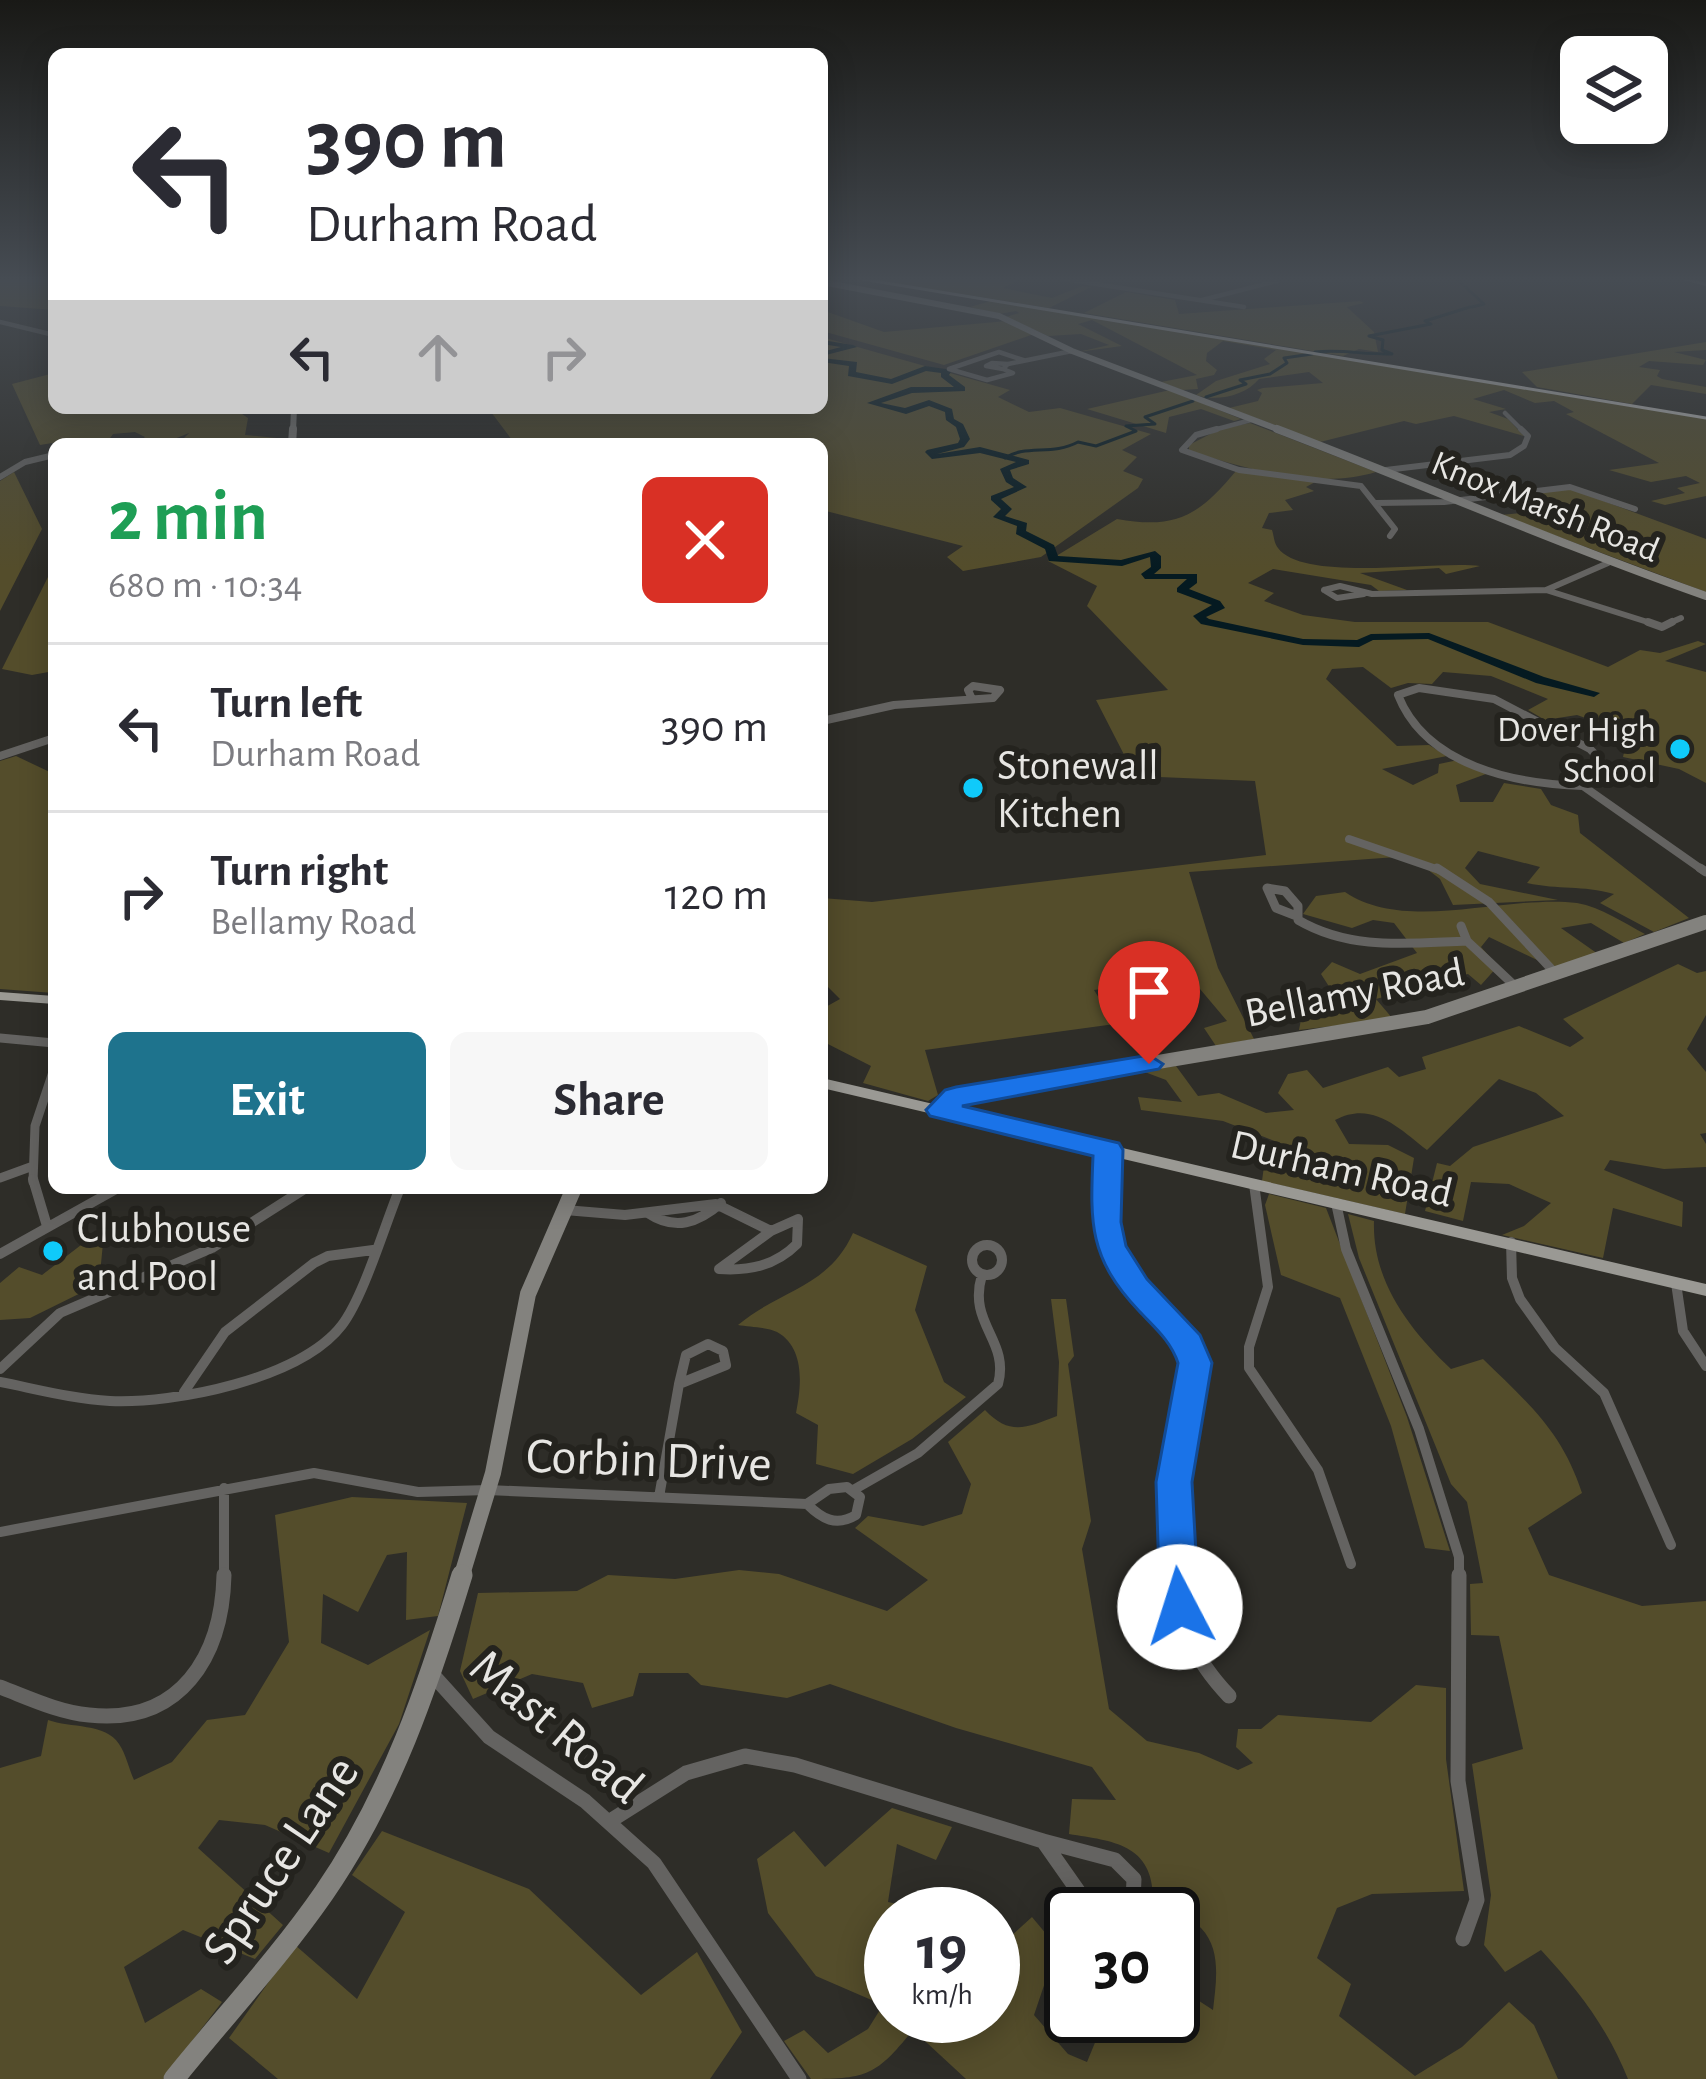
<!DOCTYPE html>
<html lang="en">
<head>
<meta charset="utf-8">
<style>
  body { margin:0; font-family:"Alegreya Sans",sans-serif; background:#f7f7f7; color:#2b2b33; height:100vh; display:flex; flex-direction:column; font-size:45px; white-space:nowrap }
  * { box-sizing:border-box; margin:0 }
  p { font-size:39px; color:#7c7c81 }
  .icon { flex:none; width:66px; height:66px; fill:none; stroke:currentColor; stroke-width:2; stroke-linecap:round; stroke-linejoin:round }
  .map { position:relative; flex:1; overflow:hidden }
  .details { position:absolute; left:48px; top:438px; width:780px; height:756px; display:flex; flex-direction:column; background:#fff; border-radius:18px; box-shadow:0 6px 30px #0003 }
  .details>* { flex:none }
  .guide { position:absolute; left:48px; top:48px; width:780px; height:366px; border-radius:18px; box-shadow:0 6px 30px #0003; background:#fff; color:#2b2b33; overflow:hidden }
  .tools { position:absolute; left:1560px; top:36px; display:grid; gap:24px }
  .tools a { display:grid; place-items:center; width:108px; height:108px; border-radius:18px; background:#fff; box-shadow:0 6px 30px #0003; font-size:60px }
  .speed { position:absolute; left:864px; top:1887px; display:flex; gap:24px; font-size:60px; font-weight:700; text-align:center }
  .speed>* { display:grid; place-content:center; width:156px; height:156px; border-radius:50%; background:#fff; box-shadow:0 6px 30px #0003; line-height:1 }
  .speed small { font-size:30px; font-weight:400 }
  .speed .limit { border:6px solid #111; border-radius:18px; background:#fff; color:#111 }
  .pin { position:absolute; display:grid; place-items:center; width:102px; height:102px; color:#fff; margin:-123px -51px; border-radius:50% 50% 50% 0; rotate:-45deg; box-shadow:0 0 12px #0007 }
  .pin .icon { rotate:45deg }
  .me { position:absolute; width:132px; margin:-66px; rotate:355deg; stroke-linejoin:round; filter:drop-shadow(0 0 9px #0008) }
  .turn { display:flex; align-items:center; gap:42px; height:252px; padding:0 60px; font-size:54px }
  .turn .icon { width:156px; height:156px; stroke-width:2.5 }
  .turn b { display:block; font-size:84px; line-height:102px }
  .lanes { display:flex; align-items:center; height:114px; padding:0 60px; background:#0003; justify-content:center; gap:60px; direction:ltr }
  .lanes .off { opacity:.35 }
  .round { display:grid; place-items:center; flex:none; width:126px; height:126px; border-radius:18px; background:#f7f7f7 }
  .overview { display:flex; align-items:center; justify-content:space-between; height:204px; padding:0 60px }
  h1 { font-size:72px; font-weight:700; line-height:90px; color:#1e9e55 }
  .primary-button { display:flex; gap:24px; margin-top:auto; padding:24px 60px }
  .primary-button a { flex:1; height:138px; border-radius:18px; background:#1e738d; color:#fff; font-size:48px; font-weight:700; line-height:138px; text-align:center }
  .primary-button a+a { background:#f7f7f7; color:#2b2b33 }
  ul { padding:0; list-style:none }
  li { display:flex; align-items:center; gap:36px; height:168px; padding:0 60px; border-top:3px solid #e1e1e2 }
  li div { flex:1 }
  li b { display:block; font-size:45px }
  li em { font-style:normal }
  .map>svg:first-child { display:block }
  .green { fill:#544d2b }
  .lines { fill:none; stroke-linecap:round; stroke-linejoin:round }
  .stream { stroke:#051a21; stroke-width:3 }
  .river { fill:#051a21; fill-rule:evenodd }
  .street-far5 { stroke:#646361; stroke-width:4.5 }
  .street-far4 { stroke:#646361; stroke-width:6 }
  .street-far3 { stroke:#646361; stroke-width:8 }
  .street-far2 { stroke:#646361; stroke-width:9 }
  .street-far1 { stroke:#646361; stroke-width:10 }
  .street { stroke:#646361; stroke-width:15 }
  .secondary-far4 { stroke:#83827e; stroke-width:6 }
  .secondary-far3 { stroke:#83827e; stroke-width:8 }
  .secondary-far2 { stroke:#83827e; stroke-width:14 }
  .secondary-far1 { stroke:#83827e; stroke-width:16 }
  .secondary { stroke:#83827e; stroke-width:21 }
  .primary { fill:#9a9994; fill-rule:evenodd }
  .rail { stroke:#b9b8b5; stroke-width:3 }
  .route { fill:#1a73e8; stroke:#114b97; stroke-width:3 }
  .poi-dot { fill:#0fcafa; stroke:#24231e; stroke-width:4.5 }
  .labels { text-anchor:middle; stroke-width:12; stroke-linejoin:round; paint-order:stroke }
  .far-street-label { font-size:36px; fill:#e7e6e3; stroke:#24231e }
  .far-poi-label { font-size:36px; fill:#e7e6e3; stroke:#24231e; text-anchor:end }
  .poi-label { font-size:42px; fill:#e7e6e3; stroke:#24231e; text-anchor:start }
  .street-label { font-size:42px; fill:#e7e6e3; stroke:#24231e }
  .near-street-label { font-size:51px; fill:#e7e6e3; stroke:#24231e }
</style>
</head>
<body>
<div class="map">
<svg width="1706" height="2079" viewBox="0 0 1706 2079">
  <rect width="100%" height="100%" fill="#2e2d28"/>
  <!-- green -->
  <path class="green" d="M0 279H54V310L0 306Z
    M869 279H1020L1003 288 1052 298 1082 286 1091 287 1049 308Z
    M1126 292 1175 300 1179 314 1360 301 1364 303 1347 307 1374 332 1378 352 1359 349 1343 356 1084 313Z
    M991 301 1706 419V496L1665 505 1651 501 1685 493 1677 488 1700 483 1686 476 1651 482 1609 470 1659 463 1566 414 1574 412 1554 401 1535 403 1504 390 1473 399 1506 409 1489 412 1508 419 1524 436 1454 416 1416 424 1404 421 1320 442 1229 408 1258 401 1262 393 1257 390 1263 388 1323 383 1309 372 1259 379C1245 396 1216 402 1196 395L1216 381 1270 364 1264 359 1276 350 1223 341 1207 353 1206 361 1217 370 1214 375 1196 379 1198 389 1182 390 1161 382 1197 375 1092 320 1078 324 1122 346 1078 352 1109 345 1081 334 1048 336 1006 317 1019 313 1016 311 999 314 970 307Z
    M822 310 884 332 1007 321 1034 334 944 365 822 331Z
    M822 337 1010 390 998 397 1029 412 1060 408 1151 434 1122 450 1137 457 1123 471 1143 479 1138 488 1041 557 963 571 947 557 963 546 822 510V444H515L488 408H822Z
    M1706 342V350L1674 352 1706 360 1703 365 1649 361 1639 367 1660 370 1657 376 1662 379 1706 387V394L1651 385 1632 404 1537 387 1522 372Z
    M54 373V408H233L248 418 245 435 287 439 286 444H187L183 439 189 433 162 444H137L145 437 135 432 113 434 106 444 64 441 40 445 12 384Z
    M1170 390 1241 419 1234 421 1201 409 1169 417 1166 433 1087 409Z
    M1250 423 1376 472C1318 490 1247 469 1189 451V445L1220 429Z
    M1236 471 1317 481 1306 487 1314 491 1285 500 1293 510 1269 513 1262 528 1272 530C1274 536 1274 543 1278 548 1304 583 1436 560 1480 566L1446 574 1439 568 1360 573 1407 590 1379 591 1371 585 1273 569 1248 583 1274 593 1264 601 1303 615 1355 622H1488L1608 667 1640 650 1660 653 1698 641 1706 644 1665 661 1706 672V783L1679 769 1623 757 1628 733 1577 715 1545 720 1528 710 1548 699 1491 676 1443 672 1432 684 1408 683 1391 688 1363 667 1332 669 1326 679 1397 746 1429 745 1447 756 1382 769 1413 785 1438 773 1439 764 1458 760 1486 774 1456 785 1460 802H1493L1504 783 1541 789 1551 805 1578 815 1580 833 1689 918 1654 932 1600 903 1614 894C1582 885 1559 890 1527 883L1540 867 1478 851 1465 868 1480 884 1558 900 1453 905 1440 879 1410 856 1189 872 1218 968 1254 1039 1216 1046 1204 1028 1227 1021 1189 976 1094 990 1115 1024 925 1050 938 1095 928 1101 863 1083 871 1066 822 1041V1009L840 999 822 981V898L872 902 1266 855 1255 781 1135 776 1096 700 1168 690 1087 606 1097 586 1048 561 1117 519C1178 530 1200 514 1236 471Z
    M14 472 42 529 0 611V481Z
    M1571 489 1706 539V592L1501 515 1551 510 1520 493Z
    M54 565V671L32 675 2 669Z
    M16 756 54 774V993L0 989V761Z
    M1345 892C1407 934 1507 894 1577 903 1601 907 1624 923 1645 934L1624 943 1591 923 1561 928 1598 954 1556 969 1489 937 1481 947 1498 966 1481 985 1468 974 1376 999 1393 1019 1299 1030 1305 999 1321 1007V1017L1344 1010 1321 974 1332 962 1360 974 1417 953 1394 923 1373 920 1352 928 1303 914 1316 896Z
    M1678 964 1697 973 1706 971V1015L1687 1049 1706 1072V1133L1700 1134 1706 1144V1167L1664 1169 1610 1160 1604 1170 1683 1202 1682 1227 1613 1208 1603 1258 1502 1235 1524 1226 1551 1203 1509 1184 1471 1182 1463 1221 1425 1211 1437 1163 1450 1166 1473 1147 1564 1116 1536 1093 1499 1079 1427 1150C1399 1128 1372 1100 1335 1120L1349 1144 1388 1145 1414 1158 1405 1214 1262 1181 1264 1166 1293 1169V1148L1223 1121 1141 1110 1138 1097 1182 1102 1166 1080 1142 1071 1176 1066 1198 1096 1219 1093 1266 1113 1294 1110 1278 1093 1288 1074 1307 1070 1323 1088 1388 1067 1399 1077 1426 1069 1422 1057 1519 1026 1570 1047 1584 1038 1563 1019Z
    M1269 1194 1326 1208 1407 1417 1450 1551 1425 1548 1391 1426 1340 1298 1281 1275 1265 1205Z
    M1348 1214 1374 1221C1372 1281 1409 1329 1451 1369L1483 1359C1528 1403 1562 1431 1582 1493L1528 1528 1549 1575 1642 1606 1706 1601V2079H1628C1607 2027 1579 1991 1541 1950L1505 1972 1484 1945 1491 1895 1472 1764 1523 1749 1499 1636 1471 1635 1470 1584 1483 1583 1467 1502 1451 1484 1359 1258Z
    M104 1233 99 1284 30 1318 0 1320V1283L19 1267 42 1275 94 1235Z
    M853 1233 927 1266 915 1310 944 1382 966 1397 912 1439 853 1474 816 1464 818 1425 796 1413C801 1388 806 1348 777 1332 767 1327 749 1327 738 1325 781 1289 828 1288 853 1233Z
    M1051 1299H1066L1074 1356 1068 1364 1091 1521 1082 1549 1109 1709 1147 1741 1199 1753 1238 1770 1253 1763 1236 1747 1238 1729H1261L1278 1715 1371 1722 1416 1685 1446 1688V1759L1464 1891 1372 1894 1337 1908 1317 1958 1351 1984 1339 2016 1415 2076 1462 2047 1509 2002 1534 2025 1558 2079H966L913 2030C877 2074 869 2079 811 2079L784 2041 804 2030 828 2053 868 2029 883 2005 816 1976 768 1913 757 1859 794 1831 825 1867 892 1808 952 1827 936 1860 897 1844 888 1902 942 1914H891V2016H993V1966L1014 1960 1010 1937 1032 1917 1057 1947 1034 2015 1068 2054 1087 2062 1106 2016H1173V1984L1213 2010C1216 1982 1222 1950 1201 1928 1189 1916 1168 1913 1153 1899 1153 1844 1113 1841 1069 1834L1072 1799 1116 1800 1092 1767 956 1728 830 1684 787 1698 701 1685 688 1673H639L633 1696 592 1708 583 1683 532 1674 473 1699 460 1671 478 1593 577 1591 608 1575 675 1579 739 1570 779 1574 887 1611 928 1580 855 1528 868 1516 923 1526 962 1514 971 1484 948 1442 985 1410C1010 1436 1026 1428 1057 1416L1059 1362Z
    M352 1497 467 1503 438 1616 406 1620 407 1552 387 1555 358 1612 323 1594 321 1643 368 1665 430 1630 399 1724 329 1853 265 1825 219 1820 198 1848 283 1925 255 1959 183 1930 124 1967 145 2023 201 1989 222 2002 163 2079H0V1768L41 1756 48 1720C70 1728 106 1723 119 1744 126 1754 129 1769 134 1780L172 1762 207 1720 245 1715 289 1642 275 1515Z
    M382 1831 529 1889 641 1995 697 1952 742 2032 710 2079H278L229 2038 295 1945 357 1999 405 1912 352 1875Z"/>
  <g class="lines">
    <!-- stream -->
    <path class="stream" d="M1457 279 1484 304 1472 307
      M1315 352C1343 349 1365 355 1392 354L1382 350 1383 340 1369 336 1431 324 1425 321 1470 307
      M1206 397 1246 384 1240 380 1270 374 1287 363 1284 358 1312 354
      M1005 458C1026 444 1052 456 1078 442L1096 446 1136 431 1126 426 1155 424 1145 417 1193 401"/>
    <!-- river -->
    <path class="river" d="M822 340 853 345 857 347 822 356V352L841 347 822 344Z
      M822 358 857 362 856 372 891 379 925 366 952 370 949 375 965 387V391L912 393 881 403 905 408 929 400 952 409 954 419 963 424 970 439 964 447 937 454 980 447 1029 460V464L1010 470 1013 478 1027 487 1001 499 1012 509 1005 516 1027 523 1026 531 1054 545 1058 556 1121 560 1155 551 1161 556V568L1154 574H1197V583L1189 589 1220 601 1225 608 1206 617 1209 619 1303 639 1357 640 1371 634 1429 633 1544 677 1600 693 1594 697 1536 683 1428 639 1373 640 1359 647 1303 645 1201 624 1193 616 1212 605 1177 592V588L1187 579H1145L1141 574 1151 567 1150 557 1122 566 1049 561 1045 549 1016 534 1017 526 993 517 1001 509 991 500V496L1014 487 1006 482 1000 469 1016 462 980 453 932 459 925 452 927 450 958 443 960 439 956 427 946 420 945 412 929 406 906 414 867 403 911 387H954L941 377V373L926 371 892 384 848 376 849 366 822 362Z"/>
    <!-- street-far5 -->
    <path class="street-far5" d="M1064 279 1244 307
      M1202 300 1277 281
      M0 322 54 335
      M992 363 1008 364 1003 369 986 366Z
      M1008 364 1072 351
      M1003 369 1013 373 987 380 949 369 999 352 1023 360
      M1505 413 1524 432
      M1206 432 1251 420"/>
    <!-- street-far4 -->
    <path class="street-far4" d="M1217 429 1196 435 1182 450 1239 470 1361 486 1395 529 1390 536
      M1386 470 1510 455 1524 446 1528 436 1521 429
      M0 477 25 462 54 455
      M1376 503 1444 502 1570 487 1635 509
      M1324 590 1340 586 1372 594 1546 590 1657 625
      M1324 590 1337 598 1364 594
      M1546 590 1608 563
      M1665 625 1681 618"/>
    <!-- street-far3 -->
    <path class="street-far3" d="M1648 622 1662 627 1672 622
      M1419 688 1494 699 1590 749 1607 767 1583 786C1515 784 1426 766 1398 695Z
      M822 721 894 705 993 698 1000 690 973 686 968 690 972 699
      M0 756 54 738
      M1583 786 1704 871
      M1349 839 1442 871"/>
    <!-- street-far2 -->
    <path class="street-far2" d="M1437 868 1489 902 1556 974
      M1700 868 1706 872
      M1294 915 1276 908 1267 888 1285 891 1298 906V920C1351 951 1408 943 1467 941
      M1461 926 1467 941 1517 988
      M0 1038 54 1043
      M0 1178 33 1166
      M33 1182 35 1126 54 1069
      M1107 1182 1109 1150"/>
    <!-- street-far1 -->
    <path class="street-far1" d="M33 1179 47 1226
      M1107 1179 1105 1222 1110 1247 1136 1287 1188 1343 1195 1363 1174 1482 1179 1578
      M1254 1184 1268 1287 1249 1347V1368L1318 1470 1351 1564
      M1336 1203 1346 1249 1419 1429 1459 1557V1578
      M565 1210 625 1215 716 1204 771 1231
      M648 1213C675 1231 698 1223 721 1203
      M798 1219 797 1244C775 1266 749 1271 719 1269L771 1231Z
      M1511 1242 1512 1278 1520 1299 1555 1348 1604 1393 1671 1545
      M972 1260a15 15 0 1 1 30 0a15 15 0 1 1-30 0Z
      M0 1254 118 1188
      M1676 1283 1683 1331 1706 1366
      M708 1344 723 1351 726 1365 679 1384 686 1355Z
      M0 1369 60 1313 212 1248 306 1188
      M0 1382C36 1389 73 1399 110 1401 174 1404 301 1379 342 1325 364 1296 385 1224 400 1188
      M184 1392 225 1332 314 1263 328 1256 373 1250
      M847 1487 860 1497 856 1515C836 1527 822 1519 807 1504L829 1489Z
      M224 1488V1578
      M855 1489 918 1453 998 1384C1010 1340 967 1324 982 1275
      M659 1497 679 1384
      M0 1532 314 1473 418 1492 488 1490 807 1504"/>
    <!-- street -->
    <path class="street" d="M1178 1575C1181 1628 1193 1658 1229 1696
      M1459 1575 1458 1781 1477 1900 1463 1939
      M432 1674 489 1737 585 1801 654 1863 799 2079
      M0 1687C29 1698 58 1712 89 1715 181 1725 222 1656 224 1575
      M610 1821 686 1773 745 1756 795 1765 1043 1841
      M1043 1841 1115 1860 1134 1879 1133 1901 1114 1912 1090 1908Z"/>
    <!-- secondary-far4 -->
    <path class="secondary-far4" d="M822 282 999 316 1072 351 1285 432
      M293 432 294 408"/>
    <!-- secondary-far3 -->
    <path class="secondary-far3" d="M1277 429C1421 484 1561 545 1706 596
      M292 444 293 429"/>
    <!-- secondary-far2 -->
    <path class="secondary-far2" d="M940 1110 949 1099 967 1094 1427 1017 1706 922"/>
    <!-- secondary-far1 -->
    <path class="secondary-far1" d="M461 1578 493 1473 528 1294 574 1188"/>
    <!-- secondary -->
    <path class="secondary" d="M174 2079C223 2018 279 1958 324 1893 391 1796 428 1686 462 1575"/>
    <!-- primary -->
    <path class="primary" d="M1682 279 1706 282V286L1683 280Z
      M0 992 54 996V1004L0 1000Z
      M822 1078 1706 1284V1296L822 1088Z"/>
    <!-- rail -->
    <path class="rail" d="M862 279 1706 418"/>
  </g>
  <!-- sky -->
  <linearGradient id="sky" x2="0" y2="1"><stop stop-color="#191916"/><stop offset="0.49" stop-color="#464c53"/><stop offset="1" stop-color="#464c53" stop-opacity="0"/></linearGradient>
  <rect width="1706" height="570" fill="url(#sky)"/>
  <!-- route -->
  <path class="route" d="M1149 1055 1163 1064 1159 1069 962 1106 1119 1143 1123 1150 1121 1222 1126 1246 1147 1279 1200 1335 1212 1363 1192 1482 1199 1607 1193 1618 1180 1623 1166 1618 1160 1607 1156 1482 1178 1363C1171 1341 1154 1327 1139 1311 1089 1258 1090 1224 1093 1156L930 1116 926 1110 945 1090 956 1087Z"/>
  <!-- markers -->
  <g class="poi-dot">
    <circle cx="1680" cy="749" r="12"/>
    <circle cx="973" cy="788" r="12"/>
    <circle cx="53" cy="1251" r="12"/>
  </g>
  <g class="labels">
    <!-- far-street labels -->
    <g class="far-street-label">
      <text transform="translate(1546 505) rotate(22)" y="13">Knox Marsh Road</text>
    </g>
    <!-- far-poi labels -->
    <g class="far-poi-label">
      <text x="1656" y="741">Dover High<tspan x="1656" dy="41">School</tspan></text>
    </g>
    <!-- poi labels -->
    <g class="poi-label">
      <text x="997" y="779">Stonewall<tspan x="997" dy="48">Kitchen</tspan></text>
      <text x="77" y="1242">Clubhouse<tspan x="77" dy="48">and Pool</tspan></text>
    </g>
    <!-- street labels -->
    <g class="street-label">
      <text transform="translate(1354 991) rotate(-11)" y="15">Bellamy Road</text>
      <text transform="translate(1342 1167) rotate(13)" y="15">Durham Road</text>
    </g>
    <!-- near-street labels -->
    <g class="near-street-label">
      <text transform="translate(649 1458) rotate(2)" y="18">Corbin Drive</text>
      <text transform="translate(558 1725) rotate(40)" y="18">Mast Road</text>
      <text transform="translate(279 1859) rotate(-56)" y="18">Spruce Lane</text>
    </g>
  </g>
</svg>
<div class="tools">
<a><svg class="icon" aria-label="layers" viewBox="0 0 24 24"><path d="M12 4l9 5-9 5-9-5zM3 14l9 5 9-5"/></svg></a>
</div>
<div class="speed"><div>19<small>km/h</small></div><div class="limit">30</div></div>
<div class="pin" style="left:1149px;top:1064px;background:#d93025"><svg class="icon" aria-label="arrive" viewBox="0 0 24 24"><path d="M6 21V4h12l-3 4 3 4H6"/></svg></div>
<svg class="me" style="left:1180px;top:1607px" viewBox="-20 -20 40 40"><circle r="19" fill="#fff"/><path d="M0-13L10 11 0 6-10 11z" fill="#1a73e8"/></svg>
<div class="guide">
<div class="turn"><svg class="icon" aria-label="left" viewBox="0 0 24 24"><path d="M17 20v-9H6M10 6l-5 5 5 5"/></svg><div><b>390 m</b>Durham Road</div></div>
<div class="lanes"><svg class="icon" aria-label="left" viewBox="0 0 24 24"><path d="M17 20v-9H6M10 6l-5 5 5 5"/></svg><svg class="icon off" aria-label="ahead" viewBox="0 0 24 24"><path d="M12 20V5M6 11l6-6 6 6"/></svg><svg class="icon off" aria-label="right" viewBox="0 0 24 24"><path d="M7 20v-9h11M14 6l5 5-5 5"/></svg></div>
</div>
<section class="details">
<div class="overview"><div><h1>2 min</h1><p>680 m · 10:34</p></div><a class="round" style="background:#d93025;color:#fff"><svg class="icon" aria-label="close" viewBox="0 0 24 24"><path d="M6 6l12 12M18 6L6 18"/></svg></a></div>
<ul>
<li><svg class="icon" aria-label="left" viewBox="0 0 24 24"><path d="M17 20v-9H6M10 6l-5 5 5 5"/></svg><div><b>Turn left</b><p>Durham Road</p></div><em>390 m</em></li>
<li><svg class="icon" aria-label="right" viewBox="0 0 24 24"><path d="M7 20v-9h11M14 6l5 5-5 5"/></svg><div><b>Turn right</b><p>Bellamy Road</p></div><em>120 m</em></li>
</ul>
<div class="primary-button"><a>Exit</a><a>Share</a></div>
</section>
</div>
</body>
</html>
